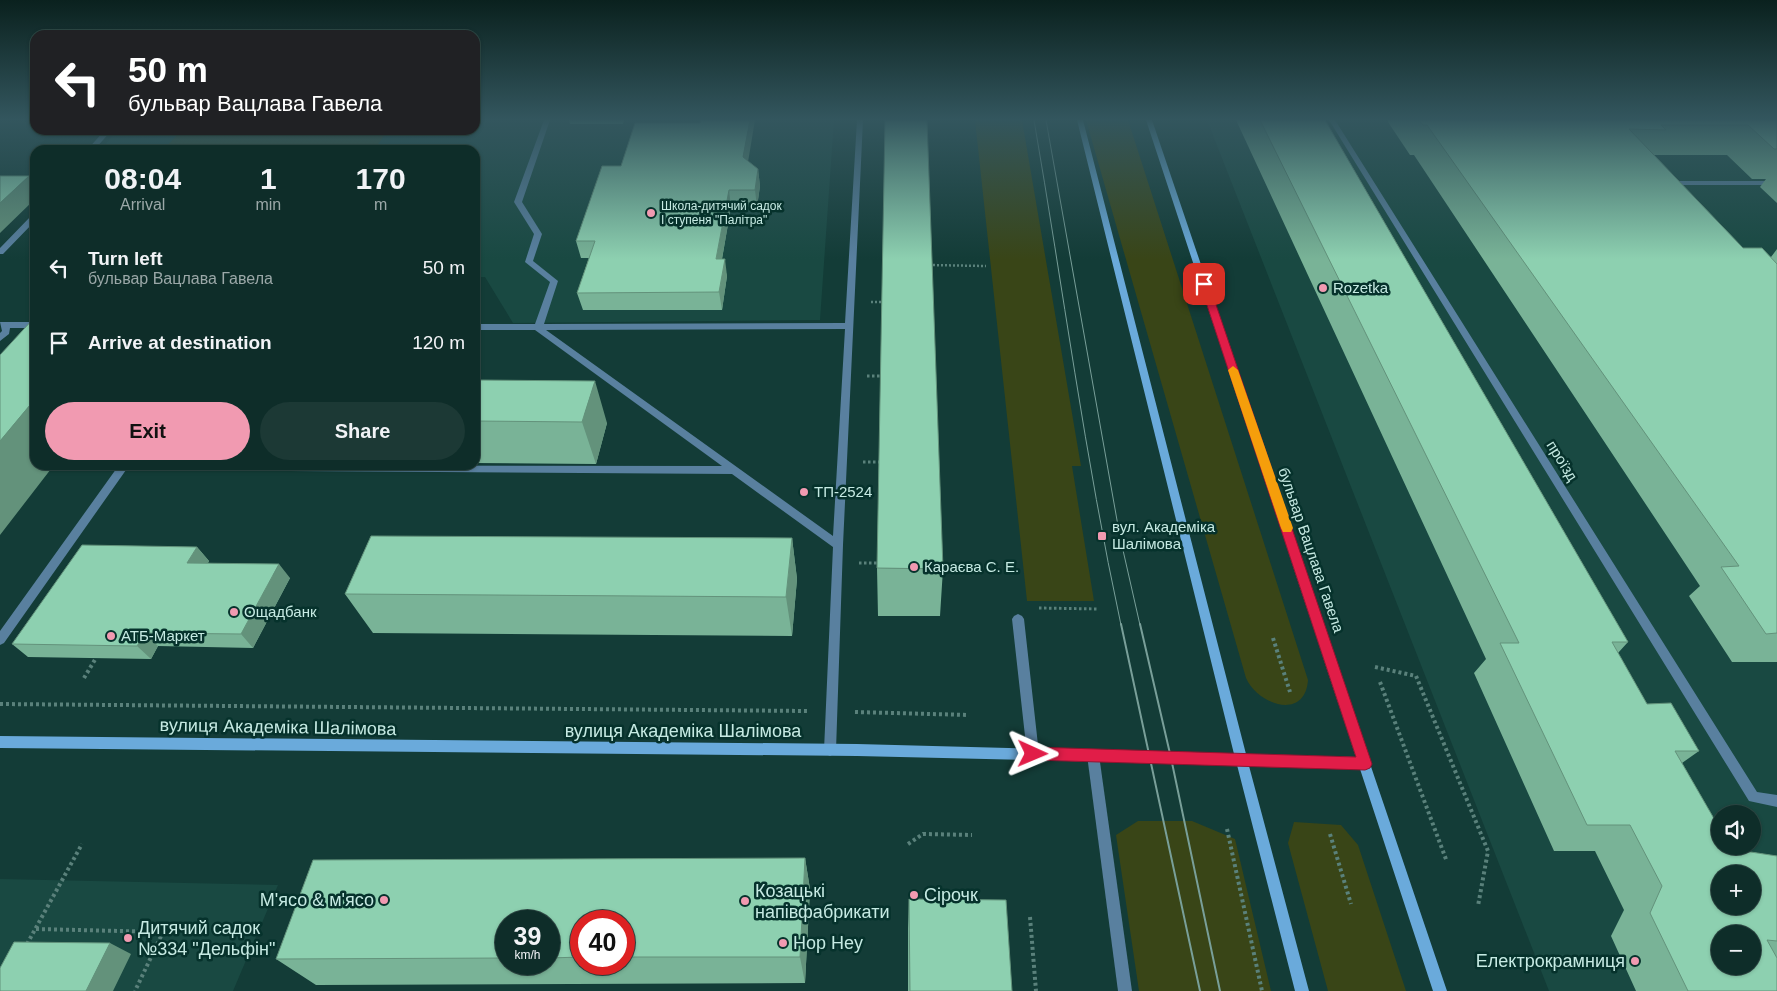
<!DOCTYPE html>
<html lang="en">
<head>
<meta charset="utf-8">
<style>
  body { margin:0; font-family:Helvetica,sans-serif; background:#1c3935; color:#f1f3f6; height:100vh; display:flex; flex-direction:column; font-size:19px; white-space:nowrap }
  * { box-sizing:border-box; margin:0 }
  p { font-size:16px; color:#9ba8a8 }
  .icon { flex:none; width:28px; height:28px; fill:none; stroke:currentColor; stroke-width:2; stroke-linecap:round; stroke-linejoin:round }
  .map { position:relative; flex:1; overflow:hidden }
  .sheet { position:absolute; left:30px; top:145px; width:450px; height:325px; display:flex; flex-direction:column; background:#0e2d29; border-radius:15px; box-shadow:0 1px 4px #0004,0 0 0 1px #2e4946 }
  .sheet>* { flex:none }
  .banner { position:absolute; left:30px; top:30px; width:450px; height:105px; border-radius:15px; box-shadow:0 1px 4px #0004,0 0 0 1px #2e4946; background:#202124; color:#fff; overflow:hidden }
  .controls { position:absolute; left:1711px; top:805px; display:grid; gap:10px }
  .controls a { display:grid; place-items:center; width:50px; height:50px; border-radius:50%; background:#0e2d29; box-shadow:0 1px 4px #0004,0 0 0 1px #2e4946; font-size:25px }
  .speed { position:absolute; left:495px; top:910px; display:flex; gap:10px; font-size:25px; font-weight:700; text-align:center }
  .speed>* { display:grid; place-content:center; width:65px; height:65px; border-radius:50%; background:#0e2d29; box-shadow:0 1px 4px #0004,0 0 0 1px #2e4946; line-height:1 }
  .speed small { font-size:12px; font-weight:400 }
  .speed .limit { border:8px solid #d22; background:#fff; color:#111 }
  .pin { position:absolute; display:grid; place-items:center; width:42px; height:42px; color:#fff; margin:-21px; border-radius:10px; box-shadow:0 2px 8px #0006 }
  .me { position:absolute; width:55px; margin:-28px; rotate:91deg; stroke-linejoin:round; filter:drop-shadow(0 0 4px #0008) }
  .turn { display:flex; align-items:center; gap:18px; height:105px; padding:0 15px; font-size:22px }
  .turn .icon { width:65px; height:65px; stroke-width:2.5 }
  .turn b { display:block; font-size:35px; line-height:42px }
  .eta { display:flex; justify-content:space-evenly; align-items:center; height:85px; text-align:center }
  .eta b { font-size:30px; font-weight:600; line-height:35px }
  .primary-button { display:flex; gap:10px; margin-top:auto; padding:10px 15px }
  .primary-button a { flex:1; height:58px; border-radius:30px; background:#f19ab1; color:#111; font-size:20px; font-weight:600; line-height:58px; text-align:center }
  .primary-button a+a { background:#1c3935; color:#f1f3f6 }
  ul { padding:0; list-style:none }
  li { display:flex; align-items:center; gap:15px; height:75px; padding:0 15px }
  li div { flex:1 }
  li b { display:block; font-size:19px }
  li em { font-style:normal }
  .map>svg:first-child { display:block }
  .built { fill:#194942; fill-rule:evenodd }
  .green { fill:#394517 }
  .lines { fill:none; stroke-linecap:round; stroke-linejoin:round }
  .path-far2 { stroke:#5a817b; stroke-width:2.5; stroke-dasharray:2 2; stroke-linecap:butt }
  .path-far1 { stroke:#5a817b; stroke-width:3; stroke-dasharray:2.5 2.5; stroke-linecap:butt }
  .path { stroke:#5a817b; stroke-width:4; stroke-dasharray:3 3; stroke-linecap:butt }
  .lane { fill:#59809f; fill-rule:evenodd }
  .street { fill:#59809f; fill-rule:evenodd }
  .secondary { fill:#6aaadb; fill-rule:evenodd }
  .tram-far1 { stroke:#799f99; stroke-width:1 }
  .tram { stroke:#799f99; stroke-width:2 }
  .wall { fill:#79b397; fill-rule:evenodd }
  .shaded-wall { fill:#63927b }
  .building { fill:#8dd0b0; stroke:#63927b; fill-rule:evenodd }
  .route { fill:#e11d48; stroke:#92132f }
  .slow { fill:#f59e0b }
  .poi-dot { fill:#f19ab1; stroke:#06322c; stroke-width:2 }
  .labels { text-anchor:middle; stroke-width:5; stroke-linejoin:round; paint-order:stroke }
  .far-poi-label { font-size:12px; fill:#c6eae3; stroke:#06322c; text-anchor:start }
  .poi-label { font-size:15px; fill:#c6eae3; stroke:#06322c; text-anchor:start }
  .street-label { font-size:15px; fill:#c6eae3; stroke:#06322c }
  .near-street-label { font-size:18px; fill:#c6eae3; stroke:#06322c }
  .near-poi-label { font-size:18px; fill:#c6eae3; stroke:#06322c; text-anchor:start }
</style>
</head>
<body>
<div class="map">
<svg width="1777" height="991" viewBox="0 0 1777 991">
  <rect width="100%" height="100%" fill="#133c37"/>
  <!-- built -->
  <path class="built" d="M475 120H834L820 320 513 323 485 277H475V150H100L118 130H475Z
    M1207 120H1777V991H1549ZM1720 814H1752V846H1720ZM1720 874H1752V906H1720ZM1720 934H1752V966H1720Z
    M0 879 278 885 233 991H0Z"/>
  <!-- green -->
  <path class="green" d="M975 120H1022L1081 466H1072L1094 601H1027Z
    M1086 120H1128L1308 680C1305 721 1258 705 1246 678Z
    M182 130H388L374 150H163Z
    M1138 821H1192L1235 839 1271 991H1139L1116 835Z
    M1294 822 1341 825 1358 845 1406 991H1328L1288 843Z"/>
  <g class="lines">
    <!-- path-far2 -->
    <path class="path-far2" d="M929 265 986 266
      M871 302H883"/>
    <!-- path-far1 -->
    <path class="path-far1" d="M867 376H881
      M863 462H880
      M859 563H878
      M1039 608 1099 609"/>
    <!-- path -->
    <path class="path" d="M1273 638 1290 692
      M1375 667 1416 676 1488 851 1478 906
      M84 678 96 658
      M1380 682 1447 862
      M0 704 809 711
      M855 712 969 715
      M1227 829 1262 991
      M1330 834 1351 904
      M908 844 923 834 972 835
      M1030 917 1036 991
      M36 929 163 932 135 991
      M27 944 82 844"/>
    <!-- lane -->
    <path class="lane" d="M544 120H550L522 202 542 234 533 261 558 281 544 324 845 323 857 120H863L843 545 836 750 834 754 830 756 826 754 824 750 833 547 732 474 126 470 4 643 0 645V631L119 465 722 466 535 330H475V324H535L550 282 525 262 534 234 514 202ZM845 329 833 536 546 330Z
      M1329 120H1335L1757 792 1777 795V807L1749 801Z
      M105 130H112L94 150H87Z
      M1665 181H1777V185H1665Z
      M32 215H35V221L3 254H0V248Z
      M0 322H35V328H10L9 334 0 341V333L2 331Z
      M1018 614 1022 616 1024 619 1039 754 1037 758 1033 760 1029 758 1027 754 1012 619 1014 616Z"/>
    <!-- street -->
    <path class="street" d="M1093 749 1097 751 1099 755 1132 991H1118L1087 755 1089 751Z"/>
    <!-- secondary -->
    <path class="secondary" d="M1077 120H1083L1246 754 1356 757 1146 120H1152L1447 991H1433L1360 769 1249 766 1309 991H1295L1237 765 857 756 0 748V736L857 744 1234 754Z"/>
    <!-- tram-far1 -->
    <path class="tram-far1" d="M1034 120C1063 288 1085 458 1121 625
      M1046 120 1120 537 1140 625"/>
    <!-- tram -->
    <path class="tram" d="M1121 624 1200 991
      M1140 624 1171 758 1220 991"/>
  </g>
  <!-- wall -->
  <path class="wall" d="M569 120H624L623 124H570Z
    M1236 120H1325L1628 642 1618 653 1647 704 1699 751 1682 763 1731 849 1777 856V991H1636L1611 936 1624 910 1595 851H1554L1474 673 1486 659Z
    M1388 120H1777V203L1760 187 1766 179H1752L1727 155H1654L1743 248 1771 257 1777 249V662H1732L1689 596 1700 586 1414 155H1410L1388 122Z
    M700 123 758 169 760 186 757 207H731L722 259 727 276 722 310H583L577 293 589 258H581L576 241 621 166Z
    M475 380 607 423 596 464 475 463Z
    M792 538 797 579 792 636 373 633 345 594Z
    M197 547 209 561 208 563 290 578 253 648 158 646 151 659 28 657 12 644Z
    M877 568 943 569 940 616H878Z
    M805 858 810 889 805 983 316 985 276 959ZM506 921H549V964H506ZM581 921H624V964H581Z
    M909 899 1012 991H908V928Z"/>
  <!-- shaded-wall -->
  <path class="shaded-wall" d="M750 120H755L746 174 743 157Z
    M758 169 760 186 757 207 755 190Z
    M29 176 35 185V199L0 233V203Z
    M729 190 731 207 719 276 716 259Z
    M725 259 727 276 722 310 719 292Z
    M595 381 607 423 596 464 582 422Z
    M35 399V465H54L0 535V441Z
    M792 538 797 579 792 636 786 597Z
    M197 547 209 561 200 576 187 563Z
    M279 564 290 578 253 648 241 634Z
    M145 633 158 646 151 659 137 646Z
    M805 858 810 889 805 983 800 957Z
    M110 943 131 954 113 991H86Z"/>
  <!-- building -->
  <path class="building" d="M701 120H750L743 157 758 169 755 190H729L716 259H725L719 292 577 293 595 241H576L602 166H621L635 123H700Z
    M885 120H927L943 569 877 568Z
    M1260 120H1325L1628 642H1612L1647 704 1671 703 1699 751H1675L1720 829V846H1730L1731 849 1777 856V941L1767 940 1777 958V991H1688L1650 913 1662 886 1630 825H1587L1500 643H1519ZM1720 874H1752V906H1720ZM1720 934H1752V966H1720Z
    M1419 120H1777V149H1774L1748 125H1661L1666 130 1629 129 1743 248H1762L1777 264V633L1766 634 1721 567 1739 566 1427 125H1423Z
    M0 176H29L0 203Z
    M35 317V399L0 441V355Z
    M475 380 595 381 582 422 475 421Z
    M371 536 792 538 786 597 345 594Z
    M82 545 197 547 187 563 279 564 241 634 145 633 137 646 12 644Z
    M805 858 800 957H624V921H581V957L549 958V921H506V958L276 959 313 860Z
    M909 899 1006 900 1012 991H910Z
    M14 942 110 943 86 991H0V968Z"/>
  <!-- sky -->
  <linearGradient id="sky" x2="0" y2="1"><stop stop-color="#0a211e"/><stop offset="0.46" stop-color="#33565e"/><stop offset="1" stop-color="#33565e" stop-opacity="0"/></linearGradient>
  <rect width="1777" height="259" fill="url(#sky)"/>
  <!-- route -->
  <path class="route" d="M1204 281 1209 284 1372 764 1370 768 1365 770 1033 760 1028 758 1026 754 1028 749 1033 747 1356 757 1200 284Z"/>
  <!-- slow -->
  <path class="slow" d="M1233 366 1238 370 1293 528 1291 532H1283L1281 528 1228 370Z"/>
  <!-- markers -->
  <g class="poi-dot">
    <circle cx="651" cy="213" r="5"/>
    <circle cx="1323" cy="288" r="5"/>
    <circle cx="804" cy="492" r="5"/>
    <rect x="1097" y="531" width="10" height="10" rx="2.5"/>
    <circle cx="914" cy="567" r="5"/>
    <circle cx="234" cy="612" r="5"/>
    <circle cx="111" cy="636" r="5"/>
    <circle cx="914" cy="895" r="5"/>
    <circle cx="384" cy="900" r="5"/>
    <circle cx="745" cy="901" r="5"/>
    <circle cx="128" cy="938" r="5"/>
    <circle cx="783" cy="943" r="5"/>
    <circle cx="1635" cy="961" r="5"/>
  </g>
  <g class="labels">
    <!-- far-poi labels -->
    <g class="far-poi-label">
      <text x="661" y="210">Школа-дитячий садок<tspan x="661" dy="14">І ступеня "Палітра"</tspan></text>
    </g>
    <!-- poi labels -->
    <g class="poi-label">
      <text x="1333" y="293">Rozetka</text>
      <text x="814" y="497">ТП-2524</text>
      <text x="1112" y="532">вул. Академіка<tspan x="1112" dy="17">Шалімова</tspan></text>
      <text x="924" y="572">Караєва С. Е.</text>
      <text x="244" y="617">Ощадбанк</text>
      <text x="121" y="641">АТБ-Маркет</text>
    </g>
    <!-- street labels -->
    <g class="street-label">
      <text transform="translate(1562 461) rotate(58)" y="5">проїзд</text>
      <text transform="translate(1311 550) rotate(71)" y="5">бульвар Вацлава Гавела</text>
    </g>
    <!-- near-street labels -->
    <g class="near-street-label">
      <text transform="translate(278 727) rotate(1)" y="6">вулиця Академіка Шалімова</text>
      <text x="683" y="737">вулиця Академіка Шалімова</text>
    </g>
    <!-- near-poi labels -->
    <g class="near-poi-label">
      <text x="755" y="897">Козацькі<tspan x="755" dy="21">напівфабрикати</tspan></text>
      <text x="924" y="901">Сірочк</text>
      <text x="374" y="906" text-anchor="end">М'ясо &amp; м'ясо</text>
      <text x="138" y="934">Дитячий садок<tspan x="138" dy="21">№334 "Дельфін"</tspan></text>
      <text x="793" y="949">Hop Hey</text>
      <text x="1625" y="967" text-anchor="end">Електрокрамниця</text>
    </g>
  </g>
</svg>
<div class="controls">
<a><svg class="icon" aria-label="sound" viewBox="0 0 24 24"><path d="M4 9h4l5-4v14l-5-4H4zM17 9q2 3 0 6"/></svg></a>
<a>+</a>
<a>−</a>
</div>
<div class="speed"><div>39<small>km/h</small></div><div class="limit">40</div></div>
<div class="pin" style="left:1204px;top:284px;background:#d93025"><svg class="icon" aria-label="arrive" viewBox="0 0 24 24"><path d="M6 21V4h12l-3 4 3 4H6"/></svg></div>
<svg class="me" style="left:1033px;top:754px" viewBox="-20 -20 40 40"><path d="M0-17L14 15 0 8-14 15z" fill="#e11d48" stroke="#fff" stroke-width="4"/></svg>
<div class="banner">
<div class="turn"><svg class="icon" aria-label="left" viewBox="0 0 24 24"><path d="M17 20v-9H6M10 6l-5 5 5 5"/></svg><div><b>50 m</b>бульвар Вацлава Гавела</div></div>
</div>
<section class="sheet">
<div class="eta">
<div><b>08:04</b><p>Arrival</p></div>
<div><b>1</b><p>min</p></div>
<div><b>170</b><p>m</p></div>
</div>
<ul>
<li><svg class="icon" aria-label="left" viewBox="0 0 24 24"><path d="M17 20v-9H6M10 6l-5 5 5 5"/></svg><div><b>Turn left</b><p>бульвар Вацлава Гавела</p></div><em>50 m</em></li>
<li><svg class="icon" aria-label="arrive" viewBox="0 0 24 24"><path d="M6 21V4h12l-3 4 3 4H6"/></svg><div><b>Arrive at destination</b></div><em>120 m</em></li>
</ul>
<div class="primary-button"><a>Exit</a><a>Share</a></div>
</section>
</div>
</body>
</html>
